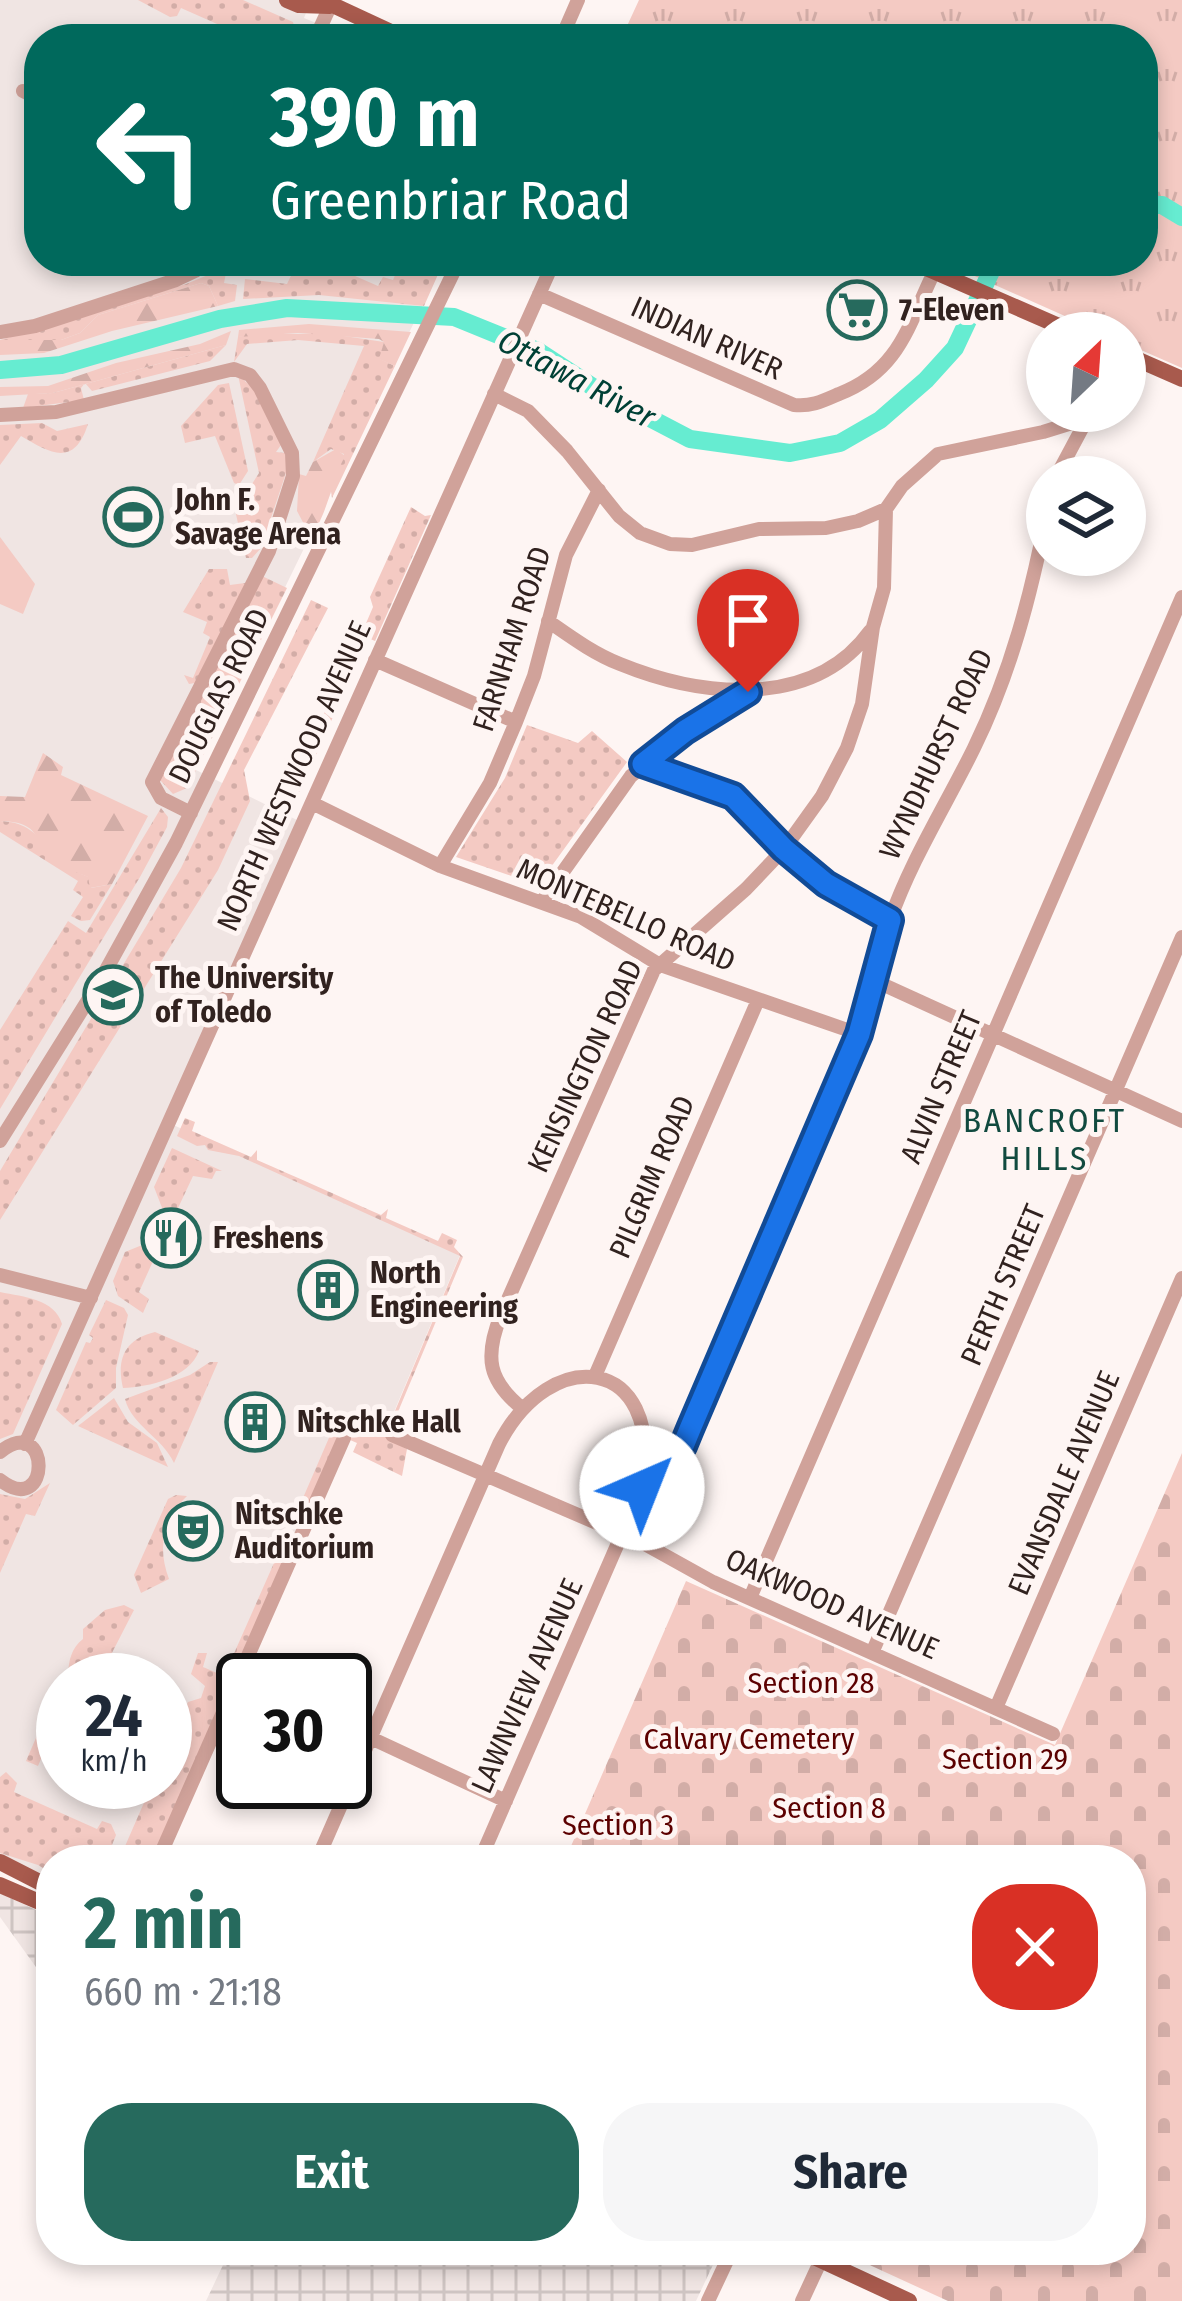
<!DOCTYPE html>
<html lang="en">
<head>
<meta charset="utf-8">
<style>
  body { margin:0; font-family:"Fira Sans Condensed",sans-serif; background:#f6f6f7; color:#1f2937; height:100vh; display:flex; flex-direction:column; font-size:45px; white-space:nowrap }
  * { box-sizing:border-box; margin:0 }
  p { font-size:39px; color:#747a83 }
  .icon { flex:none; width:66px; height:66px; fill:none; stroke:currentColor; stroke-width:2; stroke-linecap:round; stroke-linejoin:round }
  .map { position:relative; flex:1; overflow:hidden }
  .sheet { position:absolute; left:36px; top:1845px; width:1110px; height:420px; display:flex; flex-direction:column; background:#fff; border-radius:48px; box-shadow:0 6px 18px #0003 }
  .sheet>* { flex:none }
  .banner { position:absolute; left:24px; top:24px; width:1134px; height:252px; border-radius:48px; box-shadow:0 6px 18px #0003; background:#00695c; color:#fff; overflow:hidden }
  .needle { width:78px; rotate:25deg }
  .tools { position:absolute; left:1026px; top:312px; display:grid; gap:24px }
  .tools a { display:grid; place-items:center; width:120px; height:120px; border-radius:50%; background:#fff; box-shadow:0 6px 18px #0003; font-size:60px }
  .speed { position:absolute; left:36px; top:1653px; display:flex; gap:24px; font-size:60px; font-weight:700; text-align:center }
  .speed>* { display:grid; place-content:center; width:156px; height:156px; border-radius:50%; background:#fff; box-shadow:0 6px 18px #0003; line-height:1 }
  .speed small { font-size:30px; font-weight:400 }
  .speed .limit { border:6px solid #111; border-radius:18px; background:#fff; color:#111 }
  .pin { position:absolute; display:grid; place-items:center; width:102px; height:102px; color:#fff; margin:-123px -51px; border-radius:50% 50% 50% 0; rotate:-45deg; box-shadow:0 0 12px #0007 }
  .pin .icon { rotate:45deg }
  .me { position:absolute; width:132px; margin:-66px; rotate:44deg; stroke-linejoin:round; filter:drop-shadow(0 0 9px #0008) }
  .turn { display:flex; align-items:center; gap:42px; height:252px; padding:0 48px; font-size:54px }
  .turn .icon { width:156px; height:156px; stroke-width:2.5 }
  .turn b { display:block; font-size:84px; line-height:102px }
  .round { display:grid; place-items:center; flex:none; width:126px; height:126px; border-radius:48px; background:#f6f6f7 }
  .summary { display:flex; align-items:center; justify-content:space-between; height:204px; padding:0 48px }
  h1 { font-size:72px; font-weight:700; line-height:90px; color:#266a5d }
  .action { display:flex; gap:24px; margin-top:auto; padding:24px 48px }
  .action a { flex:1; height:138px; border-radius:48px; background:#266a5d; color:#fff; font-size:48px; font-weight:700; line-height:138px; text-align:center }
  .action a+a { background:#f6f6f7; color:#1f2937 }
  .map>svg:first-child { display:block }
  .built { fill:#f0e5e3; fill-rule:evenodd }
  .industrial { fill:url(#industrial-grid) }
  .grass { fill:url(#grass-dots) }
  .forest { fill:url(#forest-firs) }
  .cemetery { fill:url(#cemetery-stones) }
  .park { fill:url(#park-tufts) }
  .pitch { fill:#f4cac3 }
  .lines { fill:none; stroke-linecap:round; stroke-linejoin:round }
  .river { stroke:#66ecd1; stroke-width:18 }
  .minor { stroke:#d0a29a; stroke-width:14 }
  .major { stroke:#a85a4d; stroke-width:16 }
  .route-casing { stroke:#114b97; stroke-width:30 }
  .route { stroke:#1a73e8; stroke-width:21 }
  .labels { text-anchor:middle; stroke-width:10; stroke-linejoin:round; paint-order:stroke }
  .poi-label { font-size:30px; font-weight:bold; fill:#31221f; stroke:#fef5f3; text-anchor:start }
  .street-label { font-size:30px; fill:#31221f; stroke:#fef5f3 }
  .park-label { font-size:30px; fill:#5c0000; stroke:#fef5f3 }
  .water-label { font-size:33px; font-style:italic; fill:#004035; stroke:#fef5f3 }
  .neighbourhood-label { font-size:33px; letter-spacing:3px; fill:#114a3f; stroke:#fef5f3 }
</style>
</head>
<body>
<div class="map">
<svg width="1182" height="2301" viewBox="0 0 1182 2301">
  <defs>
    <pattern id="industrial-grid" width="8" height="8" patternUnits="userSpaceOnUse" patternTransform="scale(3)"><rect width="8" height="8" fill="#f0e5e3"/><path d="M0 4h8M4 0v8" fill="none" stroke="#cec4c2"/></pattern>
    <pattern id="grass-dots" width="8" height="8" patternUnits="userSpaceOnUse" patternTransform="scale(3)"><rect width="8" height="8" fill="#f4cac3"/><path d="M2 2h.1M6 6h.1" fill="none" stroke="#d2ada7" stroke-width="1.8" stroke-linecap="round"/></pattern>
    <pattern id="forest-firs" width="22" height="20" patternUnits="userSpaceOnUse" patternTransform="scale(3)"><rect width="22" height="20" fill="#f4cac3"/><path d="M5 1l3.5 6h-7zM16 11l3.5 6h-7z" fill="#d2ada7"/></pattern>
    <pattern id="cemetery-stones" width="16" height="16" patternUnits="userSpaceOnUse" patternTransform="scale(3)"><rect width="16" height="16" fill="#f4cac3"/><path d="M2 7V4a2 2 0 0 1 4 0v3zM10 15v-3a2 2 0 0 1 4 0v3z" fill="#d2ada7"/></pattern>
    <pattern id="park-tufts" width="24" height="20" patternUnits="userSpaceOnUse" patternTransform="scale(3)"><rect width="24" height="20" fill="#f4cac3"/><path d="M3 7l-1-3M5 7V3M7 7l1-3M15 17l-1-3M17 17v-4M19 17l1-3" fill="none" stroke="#d2ada7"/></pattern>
  </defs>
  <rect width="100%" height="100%" fill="#fef5f3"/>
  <!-- built -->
  <path class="built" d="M0 0H311L304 18 354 39H39V261H444L196 770 303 823 169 1123 460 1255 391 1419 374 1424 352 1423 154 1860H51V1884L0 1859ZM63 1680H165V1782H63Z"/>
  <!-- industrial -->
  <path class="industrial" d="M0 1893 51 1917V1988L0 1917Z
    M215 2250H720L696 2301H206L223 2265Z"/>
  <!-- grass -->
  <path class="grass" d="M138 0H243L293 22 297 37 251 39 181 8 177 16 170 17Z
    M224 261H238V270L220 269 226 273 224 283 237 285 235 301 218 306 209 286 201 283 98 315 80 333 61 340H0L186 284 208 275Z
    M298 261H344L348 264 346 272 378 286 383 277 393 280 401 261H444L424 306 319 295 243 299 245 279 287 284Z
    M252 334H331L384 342 380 359 395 366 332 498 330 485 344 454 331 449 313 462 364 346 298 340 247 344 234 362 238 337Z
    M226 345 210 361 92 391 85 383 81 388 84 400 23 408 28 394 53 393Z
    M238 375 254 389 281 445 276 452 285 453 288 467 261 548 252 558H246L235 510 259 473Z
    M229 383 248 471 239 485 234 483 215 436 185 443 181 426 218 385Z
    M42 423 57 431 88 424C74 468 50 453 21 436L0 465V425Z
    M411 507 425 516 431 515 375 641 361 635 373 607 370 597Z
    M209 569H227L230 585 245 583 244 588 195 683 189 684 184 675 193 678 210 637 203 633 207 622 183 612Z
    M262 576 287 588 187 788 173 794 160 780Z
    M311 600 328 608 244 770 250 801 218 870 0 1220V1171L181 868Z
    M349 660 357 663 287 820 277 816 280 807Z
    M527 725 578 743 592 731 627 762 538 885 456 857 505 778Z
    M161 808 168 817 167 827 140 877 0 1109V1030L68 921 86 933Z
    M0 821C45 822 47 862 89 877L91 888 112 884 90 920 81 921 71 916 83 897 73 890 78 881 0 832Z
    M185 1118 195 1122 192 1131 251 1157 257 1150V1160C299 1178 336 1195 381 1215L388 1209 386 1218 438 1241 442 1233 457 1240 454 1247 463 1257 387 1438 407 1449 402 1476 353 1452 357 1443 341 1436 302 1521H293L338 1417C354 1424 377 1428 392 1418L460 1256 239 1156 208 1150 205 1145 197 1146 177 1136Z
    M172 1148 222 1171H216L212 1179 193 1176 172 1221 166 1218 154 1187Z
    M152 1241 159 1248 139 1292 149 1299 143 1313 118 1296 113 1281 125 1252Z
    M0 1292C24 1297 55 1299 62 1324L13 1434 0 1439Z
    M106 1300 124 1308 128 1315 116 1368V1388L73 1425 56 1410 86 1342 90 1343 93 1338 89 1335Z
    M155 1332 199 1351C189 1378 149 1387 123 1388 116 1359 125 1339 155 1332Z
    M210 1362H218L174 1463C162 1437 132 1426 125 1399L190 1375Z
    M114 1398 128 1422 157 1443 168 1467 78 1426Z
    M50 1483 35 1516 26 1514 0 1573V1494L25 1499Z
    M176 1495 187 1496C163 1519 157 1548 169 1579L141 1593 134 1575 168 1499Z
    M289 1529 294 1537 154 1860H119L153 1782H165V1754L188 1702 201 1698 205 1686 191 1674 198 1653H207L203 1667 224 1676Z
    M124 1605 134 1610 98 1680H63C63 1719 53 1732 38 1766L26 1761 45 1717 51 1712C49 1699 58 1681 68 1673 69 1661 71 1648 83 1639V1629L105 1610Z
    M6 1772 17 1783 14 1792 97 1829 102 1821 111 1824 116 1835 106 1860H51V1873L38 1865 0 1853V1777Z"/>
  <!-- forest -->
  <path class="forest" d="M201 283 209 286 218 306 112 331 44 353 0 355V340H61L80 333 98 315Z
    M309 324 411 332 395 366 379 359 384 342 379 339 298 333 238 337 239 330Z
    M231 331 226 345 53 393 0 396V387L48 386 116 363 200 344Z
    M336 449 345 456C332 481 330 502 317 527L306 528 297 511 299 474 306 476 313 462Z
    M43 753 63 767 61 775 148 816 112 884 90 888 88 877C77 872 62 869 53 859 32 835 38 822 0 821V796L25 797Z"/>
  <!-- cemetery -->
  <path class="cemetery" d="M1182 1453V2301H948L837 2250H1131V1860H565L686 1581 1055 1745Z"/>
  <!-- park -->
  <path class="park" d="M639 0H1182V368L1125 343V333H1103L941 261H1143V39H621Z"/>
  <!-- pitch -->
  <path class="pitch" d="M0 537 35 584 23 614 0 604Z"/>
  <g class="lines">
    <!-- river -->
    <path class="river" d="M1143 205H1162L1182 217
      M0 370 61 365 220 319 287 308 454 317 538 351 602 393 690 439 790 453 840 443 880 420 926 380 955 348 996 261"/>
    <!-- minor -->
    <path class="minor" d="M315 39 333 0
      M561 39 578 0
      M23 91 39 99
      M539 294 794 405C811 407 823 401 839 394 899 371 908 326 934 272
      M0 332 35 326 176 280 195 271 206 261
      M494 394 528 411 567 451 619 516 640 533 670 544 692 545 759 529 826 528 858 521 886 509 902 486 938 454 1043 432 1088 418
      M0 415 56 412 234 369 250 375 260 388 292 453 293 476 269 551 152 782 161 798 191 813
      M1056 477 1087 419
      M548 621C571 637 594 654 620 664 701 697 813 710 870 631
      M375 660 516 722
      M643 764 733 796 812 873 859 906 890 920
      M312 803 440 866 581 917 660 965 859 1034
      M440 866 490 783 516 722 534 676 566 555 599 490
      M543 900 631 776 685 731 746 693
      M873 980 1182 1121
      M0 1141 100 981 176 843 459 261
      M0 1275 91 1298
      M595 1376 758 1000
      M523 1409C488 1381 484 1357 501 1315L654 970 746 889 784 849 822 796 847 748 862 704 873 627 884 588 886 509
      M392 1435 641 1542 713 1582 1053 1734
      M25 1444 554 261
      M0 1452C51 1411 52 1520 0 1480
      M750 1598 1182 597
      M872 1653 1182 937
      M996 1708 1182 1278
      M345 1726 506 1801
      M158 1860 344 1438
      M317 1860 499 1444C551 1343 662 1356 643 1482
      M480 1860 642 1488 683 1446 842 1077C862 1026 871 972 890 920 911 860 946 805 974 748 1011 672 1031 595 1047 513
      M708 2301 732 2250
      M802 2301 821 2260"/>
    <!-- major -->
    <path class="major" d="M287 0 299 5 330 6
      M322 0 406 39
      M910 261 1075 333
      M1125 354 1182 379
      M0 1862 51 1888
      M0 1885 51 1907
      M799 2250 909 2301"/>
  </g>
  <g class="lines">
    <defs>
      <path id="route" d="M642 1488 683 1446 690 1429 859 1034 890 920 826 884 784 849 733 796 643 764 685 731 748 692"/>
    </defs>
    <!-- route casing -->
    <use href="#route" class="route-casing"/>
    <!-- route -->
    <use href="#route" class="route"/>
  </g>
  <!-- icons -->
  <defs>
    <symbol id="supermarket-ring" viewBox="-11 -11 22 22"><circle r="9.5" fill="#fef5f3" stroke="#266a5d" stroke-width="1.5"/><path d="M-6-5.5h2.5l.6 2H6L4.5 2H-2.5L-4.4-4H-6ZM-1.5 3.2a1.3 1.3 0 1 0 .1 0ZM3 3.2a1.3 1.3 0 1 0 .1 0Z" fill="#266a5d"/></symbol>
    <symbol id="stadium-ring" viewBox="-11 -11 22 22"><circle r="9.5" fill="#fef5f3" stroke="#266a5d" stroke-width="1.5"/><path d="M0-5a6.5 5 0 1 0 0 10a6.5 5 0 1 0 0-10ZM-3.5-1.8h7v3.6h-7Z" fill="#266a5d"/></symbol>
    <symbol id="university-ring" viewBox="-11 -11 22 22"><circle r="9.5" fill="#fef5f3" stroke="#266a5d" stroke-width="1.5"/><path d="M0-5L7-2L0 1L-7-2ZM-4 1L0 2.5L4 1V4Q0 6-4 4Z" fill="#266a5d"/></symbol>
    <symbol id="restaurant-ring" viewBox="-11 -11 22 22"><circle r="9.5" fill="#fef5f3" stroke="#266a5d" stroke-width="1.5"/><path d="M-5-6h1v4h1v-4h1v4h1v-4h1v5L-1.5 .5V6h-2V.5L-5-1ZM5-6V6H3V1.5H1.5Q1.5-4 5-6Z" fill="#266a5d"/></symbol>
    <symbol id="building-ring" viewBox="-11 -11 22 22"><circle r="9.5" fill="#fef5f3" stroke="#266a5d" stroke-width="1.5"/><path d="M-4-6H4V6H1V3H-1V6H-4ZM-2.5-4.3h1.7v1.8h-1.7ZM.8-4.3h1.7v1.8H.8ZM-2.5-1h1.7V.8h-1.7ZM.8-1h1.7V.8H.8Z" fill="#266a5d"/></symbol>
    <symbol id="theatre-ring" viewBox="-11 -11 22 22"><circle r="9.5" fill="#fef5f3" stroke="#266a5d" stroke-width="1.5"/><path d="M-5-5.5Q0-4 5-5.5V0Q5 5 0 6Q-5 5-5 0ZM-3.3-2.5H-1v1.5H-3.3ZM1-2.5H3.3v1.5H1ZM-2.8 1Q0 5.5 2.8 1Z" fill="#266a5d"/></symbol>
  </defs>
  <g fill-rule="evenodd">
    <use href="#supermarket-ring" x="824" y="277" width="66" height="66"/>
    <use href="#stadium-ring" x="100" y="484" width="66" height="66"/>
    <use href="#university-ring" x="80" y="962" width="66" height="66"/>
    <use href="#restaurant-ring" x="138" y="1205" width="66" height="66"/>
    <use href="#building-ring" x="295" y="1257" width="66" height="66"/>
    <use href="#building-ring" x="222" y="1389" width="66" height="66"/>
    <use href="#theatre-ring" x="160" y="1498" width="66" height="66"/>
  </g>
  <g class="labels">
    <!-- poi labels -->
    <g class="poi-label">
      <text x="899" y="320">7-Eleven</text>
      <text x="175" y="510">John F.<tspan x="175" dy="34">Savage Arena</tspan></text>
      <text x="155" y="988">The University<tspan x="155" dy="34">of Toledo</tspan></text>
      <text x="213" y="1248">Freshens</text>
      <text x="370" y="1283">North<tspan x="370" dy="34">Engineering</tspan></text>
      <text x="297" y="1432">Nitschke Hall</text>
      <text x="235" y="1524">Nitschke<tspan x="235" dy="34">Auditorium</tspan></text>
    </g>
    <!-- street labels -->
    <g class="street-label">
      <text transform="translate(707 338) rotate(24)" y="10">INDIAN RIVER</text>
      <text transform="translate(512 639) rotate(-72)" y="10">FARNHAM ROAD</text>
      <text transform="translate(219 696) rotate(-64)" y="10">DOUGLAS ROAD</text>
      <text transform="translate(936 754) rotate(-65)" y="10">WYNDHURST ROAD</text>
      <text transform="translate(294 776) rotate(-66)" y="10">NORTH WESTWOOD AVENUE</text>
      <text transform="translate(626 915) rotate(24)" y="10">MONTEBELLO ROAD</text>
      <text transform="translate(585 1066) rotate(-65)" y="10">KENSINGTON ROAD</text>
      <text transform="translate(941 1087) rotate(-67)" y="10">ALVIN STREET</text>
      <text transform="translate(652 1177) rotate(-67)" y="10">PILGRIM ROAD</text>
      <text transform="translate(1003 1285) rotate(-67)" y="10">PERTH STREET</text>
      <text transform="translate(1064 1483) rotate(-67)" y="10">EVANSDALE AVENUE</text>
      <text transform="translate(832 1604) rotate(24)" y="10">OAKWOOD AVENUE</text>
      <text transform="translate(527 1686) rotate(-66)" y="10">LAWNVIEW AVENUE</text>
    </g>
    <!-- park labels -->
    <g class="park-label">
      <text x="811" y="1693">Section 28</text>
      <text x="749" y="1749">Calvary Cemetery</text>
      <text x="1005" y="1769">Section 29</text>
      <text x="829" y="1818">Section 8</text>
      <text x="618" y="1835">Section 3</text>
    </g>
    <!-- water labels -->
    <g class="water-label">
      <text transform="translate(577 378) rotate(28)" y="12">Ottawa River</text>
    </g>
    <!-- neighbourhood labels -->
    <g class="neighbourhood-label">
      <text x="1045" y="1132">BANCROFT<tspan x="1045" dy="38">HILLS</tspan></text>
    </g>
  </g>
</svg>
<div class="tools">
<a><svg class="needle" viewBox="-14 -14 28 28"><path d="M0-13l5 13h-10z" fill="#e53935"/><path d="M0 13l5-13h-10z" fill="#747a83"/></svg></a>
<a><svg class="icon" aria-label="layers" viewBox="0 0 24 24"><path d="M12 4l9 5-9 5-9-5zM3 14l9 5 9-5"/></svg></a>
</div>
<div class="speed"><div>24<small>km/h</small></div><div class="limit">30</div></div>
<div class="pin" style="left:748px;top:692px;background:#d93025"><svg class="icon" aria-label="arrive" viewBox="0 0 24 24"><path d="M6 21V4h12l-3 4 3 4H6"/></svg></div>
<svg class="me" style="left:642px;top:1488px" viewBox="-20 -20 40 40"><circle r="19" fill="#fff"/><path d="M0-13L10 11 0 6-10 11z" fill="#1a73e8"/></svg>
<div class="banner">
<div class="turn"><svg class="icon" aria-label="left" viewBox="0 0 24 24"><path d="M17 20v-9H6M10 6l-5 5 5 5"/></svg><div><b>390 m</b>Greenbriar Road</div></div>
</div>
<section class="sheet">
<div class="summary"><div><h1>2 min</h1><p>660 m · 21:18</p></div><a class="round" style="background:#d93025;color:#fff"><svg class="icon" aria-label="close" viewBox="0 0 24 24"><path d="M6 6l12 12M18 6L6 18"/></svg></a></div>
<div class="action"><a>Exit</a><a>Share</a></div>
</section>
</div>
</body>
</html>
